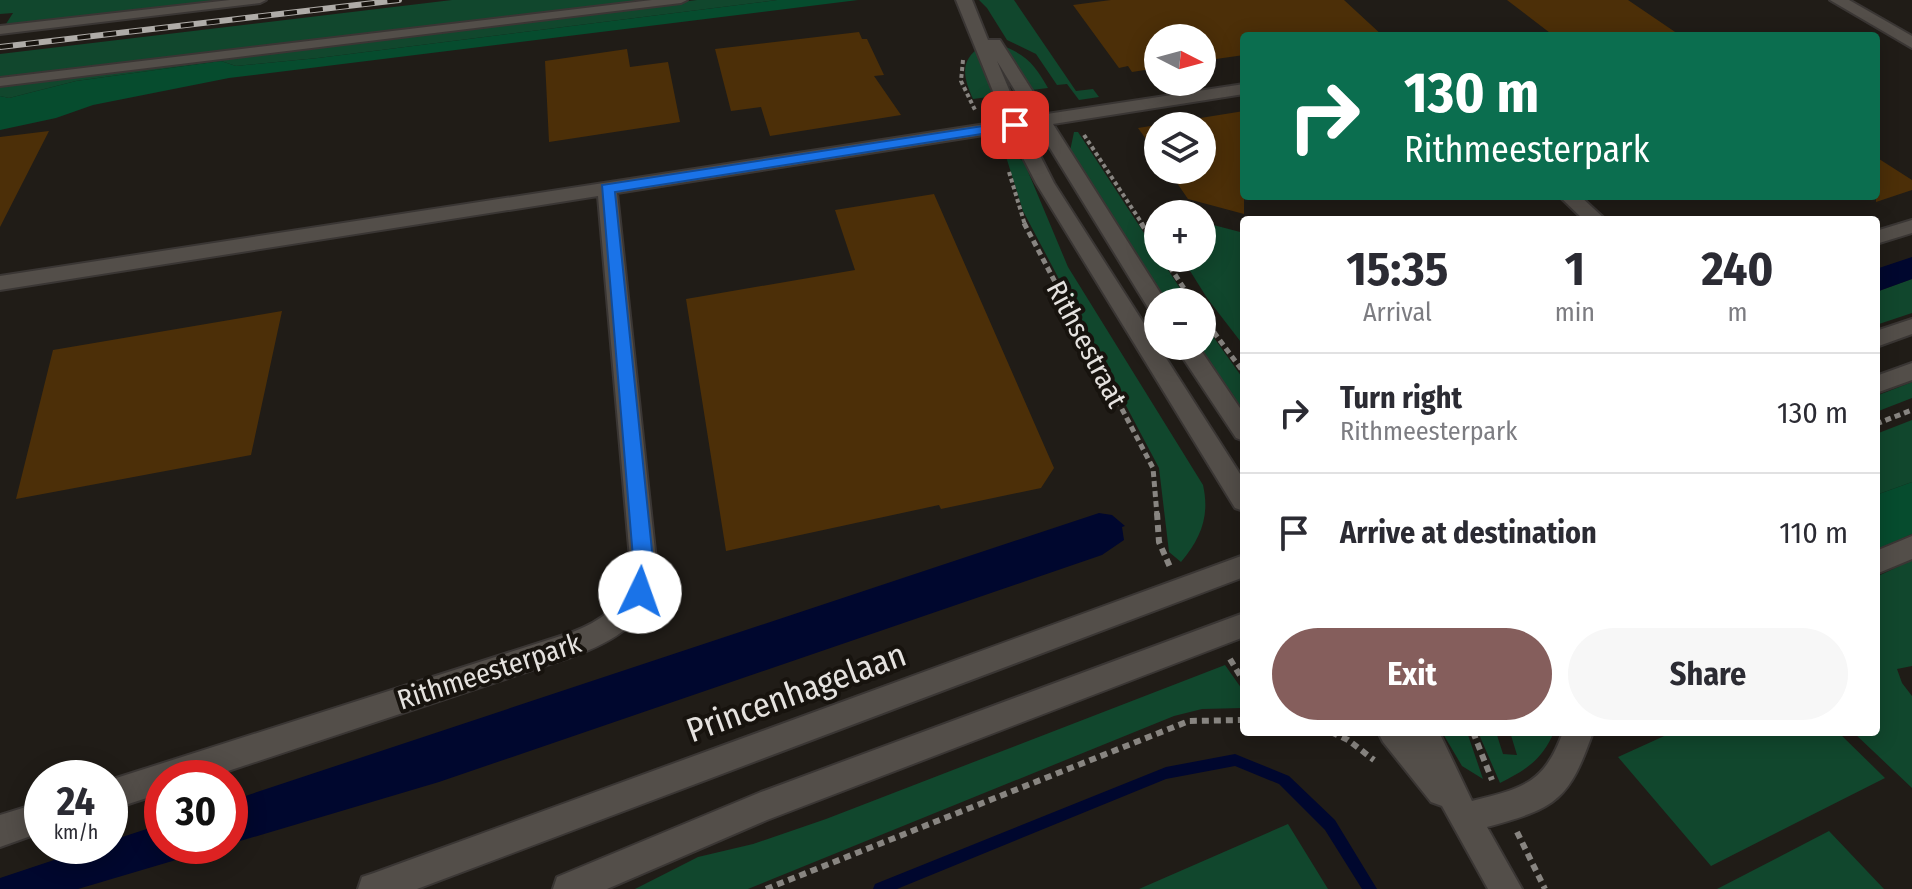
<!DOCTYPE html>
<html lang="en">
<head>
<meta charset="utf-8">
<style>
  body { margin:0; font-family:"Fira Sans Condensed",sans-serif; background:#f7f7f7; color:#2b2b33; height:100vh; display:flex; flex-direction:column; font-size:30px; white-space:nowrap }
  * { box-sizing:border-box; margin:0 }
  p { font-size:26px; color:#7c7c81 }
  .icon { flex:none; width:44px; height:44px; fill:none; stroke:currentColor; stroke-width:2; stroke-linecap:round; stroke-linejoin:round }
  .map { position:relative; flex:1; overflow:hidden }
  .drawer { position:absolute; left:1240px; top:216px; width:640px; height:520px; display:flex; flex-direction:column; background:#fff; border-radius:8px; box-shadow:0 4px 20px #0003 }
  .drawer>* { flex:none }
  .top-card { position:absolute; left:1240px; top:32px; width:640px; height:168px; border-radius:8px; box-shadow:0 4px 20px #0003; background:#0b6e4f; color:#fff; overflow:hidden }
  .needle { width:52px; rotate:96deg }
  .buttons { position:absolute; left:1144px; top:24px; display:grid; gap:16px }
  .buttons a { display:grid; place-items:center; width:72px; height:72px; border-radius:50%; background:#fff; box-shadow:0 4px 20px #0003; font-size:40px }
  .speed { position:absolute; left:24px; top:760px; display:flex; gap:16px; font-size:40px; font-weight:700; text-align:center }
  .speed>* { display:grid; place-content:center; width:104px; height:104px; border-radius:50%; background:#fff; box-shadow:0 4px 20px #0003; line-height:1 }
  .speed small { font-size:20px; font-weight:400 }
  .speed .limit { border:12px solid #d22; background:#fff; color:#111 }
  .pin { position:absolute; display:grid; place-items:center; width:68px; height:68px; color:#fff; margin:-34px; border-radius:16px; box-shadow:0 4px 12px #0006 }
  .me { position:absolute; width:88px; margin:-44px; rotate:3deg; stroke-linejoin:round; filter:drop-shadow(0 0 6px #0008) }
  .turn { display:flex; align-items:center; gap:28px; height:168px; padding:0 32px; font-size:36px }
  .turn .icon { width:104px; height:104px; stroke-width:2.5 }
  .turn b { display:block; font-size:56px; line-height:68px }
  .eta { display:flex; justify-content:space-evenly; align-items:center; height:136px; text-align:center }
  .eta b { font-size:48px; font-weight:700; line-height:56px }
  .action { display:flex; gap:16px; margin-top:auto; padding:16px 32px }
  .action a { flex:1; height:92px; border-radius:48px; background:#855e5c; color:#fff; font-size:32px; font-weight:700; line-height:92px; text-align:center }
  .action a+a { background:#f7f7f7; color:#2b2b33 }
  ul { padding:0; list-style:none }
  li { display:flex; align-items:center; gap:24px; height:120px; padding:0 32px; border-top:2px solid #e1e1e2 }
  li div { flex:1 }
  li b { display:block; font-size:30px }
  li em { font-style:normal }
  .map>svg:first-child { display:block }
  .green { fill:#11472d }
  .forest { fill:#064c2e }
  .water { fill:#00072e }
  .lines { fill:none; stroke-linecap:round; stroke-linejoin:round }
  .stream { fill:#00072e; fill-rule:evenodd }
  .building { fill:#4c2f08 }
  .service-casing { stroke:#3a3634; stroke-width:4 }
  .minor-casing { stroke:#3a3634; stroke-width:4 }
  .secondary-casing { stroke:#3a3634; stroke-width:4 }
  .path-far2 { stroke:#888581; stroke-width:4; stroke-dasharray:4 3; stroke-linecap:butt }
  .path-far1 { stroke:#888581; stroke-width:5; stroke-dasharray:6 4; stroke-linecap:butt }
  .path { stroke:#888581; stroke-width:6; stroke-dasharray:7 5; stroke-linecap:butt }
  .service { fill:#534e49; fill-rule:evenodd }
  .minor { fill:#534e49; fill-rule:evenodd }
  .secondary { fill:#534e49; fill-rule:evenodd }
  .rail-casing { stroke:#afaca8; stroke-width:6 }
  .rail { stroke:#17130e; stroke-width:4; stroke-dasharray:13; stroke-linecap:butt }
  .route { fill:#1a73e8; stroke:#114b97; stroke-width:2 }
  .labels { text-anchor:middle; stroke-width:8; stroke-linejoin:round; paint-order:stroke }
  .street-label { font-size:28px; fill:#e5e2df; stroke:#17130e }
  .near-street-label { font-size:34px; fill:#e5e2df; stroke:#17130e }
</style>
</head>
<body>
<div class="map">
<svg width="1912" height="889" viewBox="0 0 1912 889">
  <rect width="100%" height="100%" fill="#201c17"/>
  <!-- green -->
  <path class="green" d="M0 0H244L4 27 13 13 0 14Z
    M452 0H663L0 80V54Z
    M697 0H777L318 58 236 66 221 61 76 81 9 98 0 96V84Z
    M979 0H1014L1076 91 1093 89 1099 97 1079 100 1067 84 1057 85 1036 54 1007 40 987 8Z
    M1006 47C1029 57 1036 67 1048 88L1032 90Z
    M976 50 996 96 973 99C965 81 959 64 976 50Z
    M1074 132H1078L1189 302H1164L1070 151Z
    M1003 147 1024 162 1068 267 1203 485C1210 516 1201 538 1181 562L1169 552 1159 468 1023 211Z
    M1202 222 1244 233V346L1207 298 1182 258H1202Z
    M1912 279V313L1876 325V292Z
    M1202 321 1244 380V413L1195 346H1202Z
    M1912 382V398L1876 412V396Z
    M1912 420V482L1876 495V434Z
    M1912 560V666L1897 669 1902 683 1912 696V788L1853 732H1876V577Z
    M1225 665 1244 692 1243 708 1202 709 1174 716 748 889H635L698 857 753 844 826 819Z
    M1442 732H1467L1483 779 1462 766Z
    M1478 732H1496L1503 754 1517 755 1510 732H1554C1542 760 1526 770 1500 783Z
    M1673 732H1838L1885 778 1711 866 1618 757Z
    M1288 824 1328 889H1139Z
    M1829 831 1884 889H1717Z"/>
  <!-- forest -->
  <path class="forest" d="M777 0H858L229 78 93 105 56 118 0 130V96L9 98 76 81 221 61 236 66 318 58Z
    M1912 482V534L1876 550V495Z"/>
  <!-- water -->
  <path class="water" d="M1912 257V279L1876 292V269Z
    M1099 513 1112 515 1125 526 1122 527 1124 540 1102 555 439 782 230 844V801Z
    M162 824V846H223L78 889H0V878L96 846H110V841Z"/>
  <g class="lines">
    <!-- stream -->
    <path class="stream" d="M1235 754 1289 776 1335 820 1377 889H1362L1325 830 1279 784 1235 766 1166 779 897 889H873L875 884 1166 767Z"/>
  </g>
  <!-- building -->
  <path class="building" d="M1111 0H1344L1383 36H1244V55L1202 61V38H1158V68L1132 72 1128 66 1119 68 1073 5Z
    M1507 0H1628L1681 36H1554Z
    M859 32 862 39H867L884 75 874 76 901 115 770 136 761 107 731 111 715 49Z
    M627 49 630 67 668 62 680 122 549 142 545 61Z
    M1244 111V214L1188 199 1168 170H1202V126H1158V156L1138 128Z
    M49 131 0 227V137Z
    M1876 157 1912 180V190L1876 202Z
    M934 194 1054 468 1041 488 941 509 939 505 726 551 686 299 855 270 835 210Z
    M282 311 251 455 16 499 53 350Z"/>
  <g class="lines">
    <defs>
      <path id="service" d="M230 0H266L260 3 0 34V26Z
        M652 0H687L681 3 0 86V78Z"/>
      <path id="minor" d="M956 0H972L988 40H1000L1047 114 1244 84V94L1053 124 1166 302H1158V313L1150 311 1037 127 1026 128 1054 183 1244 480V511L1235 508 1036 183 1009 131 617 193 657 570C650 621 616 641 571 657L207 778H162V793L110 810V780L570 633C602 621 625 605 631 570L598 196 0 290V276L1005 121ZM997 61 1031 117 1021 118Z
        M1830 0H1849L1912 36V48Z
        M1559 196H1580L1606 220H1584Z
        M1912 220V233L1876 244V231Z
        M1175 346H1198L1244 414V441L1236 438Z
        M1912 536V559L1876 574V551Z
        M1378 732H1439L1472 801C1523 788 1544 784 1563 732H1593C1569 800 1557 808 1487 827L1522 889H1488L1442 806 1431 802 1383 742Z
        M42 802V832L0 847V815Z"/>
      <path id="secondary" d="M1912 319V334L1876 347V331Z
        M1912 363V380L1876 393V376Z
        M1244 555V577L417 889H358L362 877 374 873Z
        M1244 613V637L767 820 607 889H553L557 877 761 792Z"/>
    </defs>
    <!-- service casing -->
    <use href="#service" class="service-casing"/>
    <!-- minor casing -->
    <use href="#minor" class="minor-casing"/>
    <!-- secondary casing -->
    <use href="#secondary" class="secondary-casing"/>
    <!-- path-far2 -->
    <path class="path-far2" d="M963 60 961 81 975 110
      M1084 135 1143 225
      M1009 172 1025 225"/>
    <!-- path-far1 -->
    <path class="path-far1" d="M1024 223 1153 468 1157 515
      M1141 223 1158 249
      M1164 258 1193 302
      M1202 316 1244 373
      M1876 424 1912 410"/>
    <!-- path -->
    <path class="path" d="M1157 513 1159 542 1170 567
      M1230 659 1244 682
      M1331 732 1348 740 1374 760
      M1473 732 1492 780
      M1517 832 1545 889
      M766 889 1189 721 1244 720"/>
    <!-- service -->
    <use href="#service" class="service"/>
    <!-- minor -->
    <use href="#minor" class="minor"/>
    <!-- secondary -->
    <use href="#secondary" class="secondary"/>
    <defs>
      <path id="rail" d="M0 47 399 0"/>
    </defs>
    <!-- rail casing -->
    <use href="#rail" class="rail-casing"/>
    <!-- rail -->
    <use href="#rail" class="rail"/>
  </g>
  <!-- route -->
  <path class="route" d="M1015 121 1022 125 1020 128 615 192 654 570 647 598 640 601 633 598 630 592 634 570 602 185Z"/>
  <g class="labels">
    <!-- street labels -->
    <g class="street-label">
      <text transform="translate(1087 344) rotate(62)" y="10">Rithsestraat</text>
      <text transform="translate(489 671) rotate(-18)" y="10">Rithmeesterpark</text>
    </g>
    <!-- near-street labels -->
    <g class="near-street-label">
      <text transform="translate(796 692) rotate(-20)" y="12">Princenhagelaan</text>
    </g>
  </g>
</svg>
<div class="buttons">
<a><svg class="needle" viewBox="-14 -14 28 28"><path d="M0-13l5 13h-10z" fill="#e53935"/><path d="M0 13l5-13h-10z" fill="#7c7c81"/></svg></a>
<a><svg class="icon" aria-label="layers" viewBox="0 0 24 24"><path d="M12 4l9 5-9 5-9-5zM3 14l9 5 9-5"/></svg></a>
<a>+</a>
<a>−</a>
</div>
<div class="speed"><div>24<small>km/h</small></div><div class="limit">30</div></div>
<div class="pin" style="left:1015px;top:125px;background:#d93025"><svg class="icon" aria-label="arrive" viewBox="0 0 24 24"><path d="M6 21V4h12l-3 4 3 4H6"/></svg></div>
<svg class="me" style="left:640px;top:592px" viewBox="-20 -20 40 40"><circle r="19" fill="#fff"/><path d="M0-13L10 11 0 6-10 11z" fill="#1a73e8"/></svg>
<div class="top-card">
<div class="turn"><svg class="icon" aria-label="right" viewBox="0 0 24 24"><path d="M7 20v-9h11M14 6l5 5-5 5"/></svg><div><b>130 m</b>Rithmeesterpark</div></div>
</div>
<section class="drawer">
<div class="eta">
<div><b>15:35</b><p>Arrival</p></div>
<div><b>1</b><p>min</p></div>
<div><b>240</b><p>m</p></div>
</div>
<ul>
<li><svg class="icon" aria-label="right" viewBox="0 0 24 24"><path d="M7 20v-9h11M14 6l5 5-5 5"/></svg><div><b>Turn right</b><p>Rithmeesterpark</p></div><em>130 m</em></li>
<li><svg class="icon" aria-label="arrive" viewBox="0 0 24 24"><path d="M6 21V4h12l-3 4 3 4H6"/></svg><div><b>Arrive at destination</b></div><em>110 m</em></li>
</ul>
<div class="action"><a>Exit</a><a>Share</a></div>
</section>
</div>
</body>
</html>
